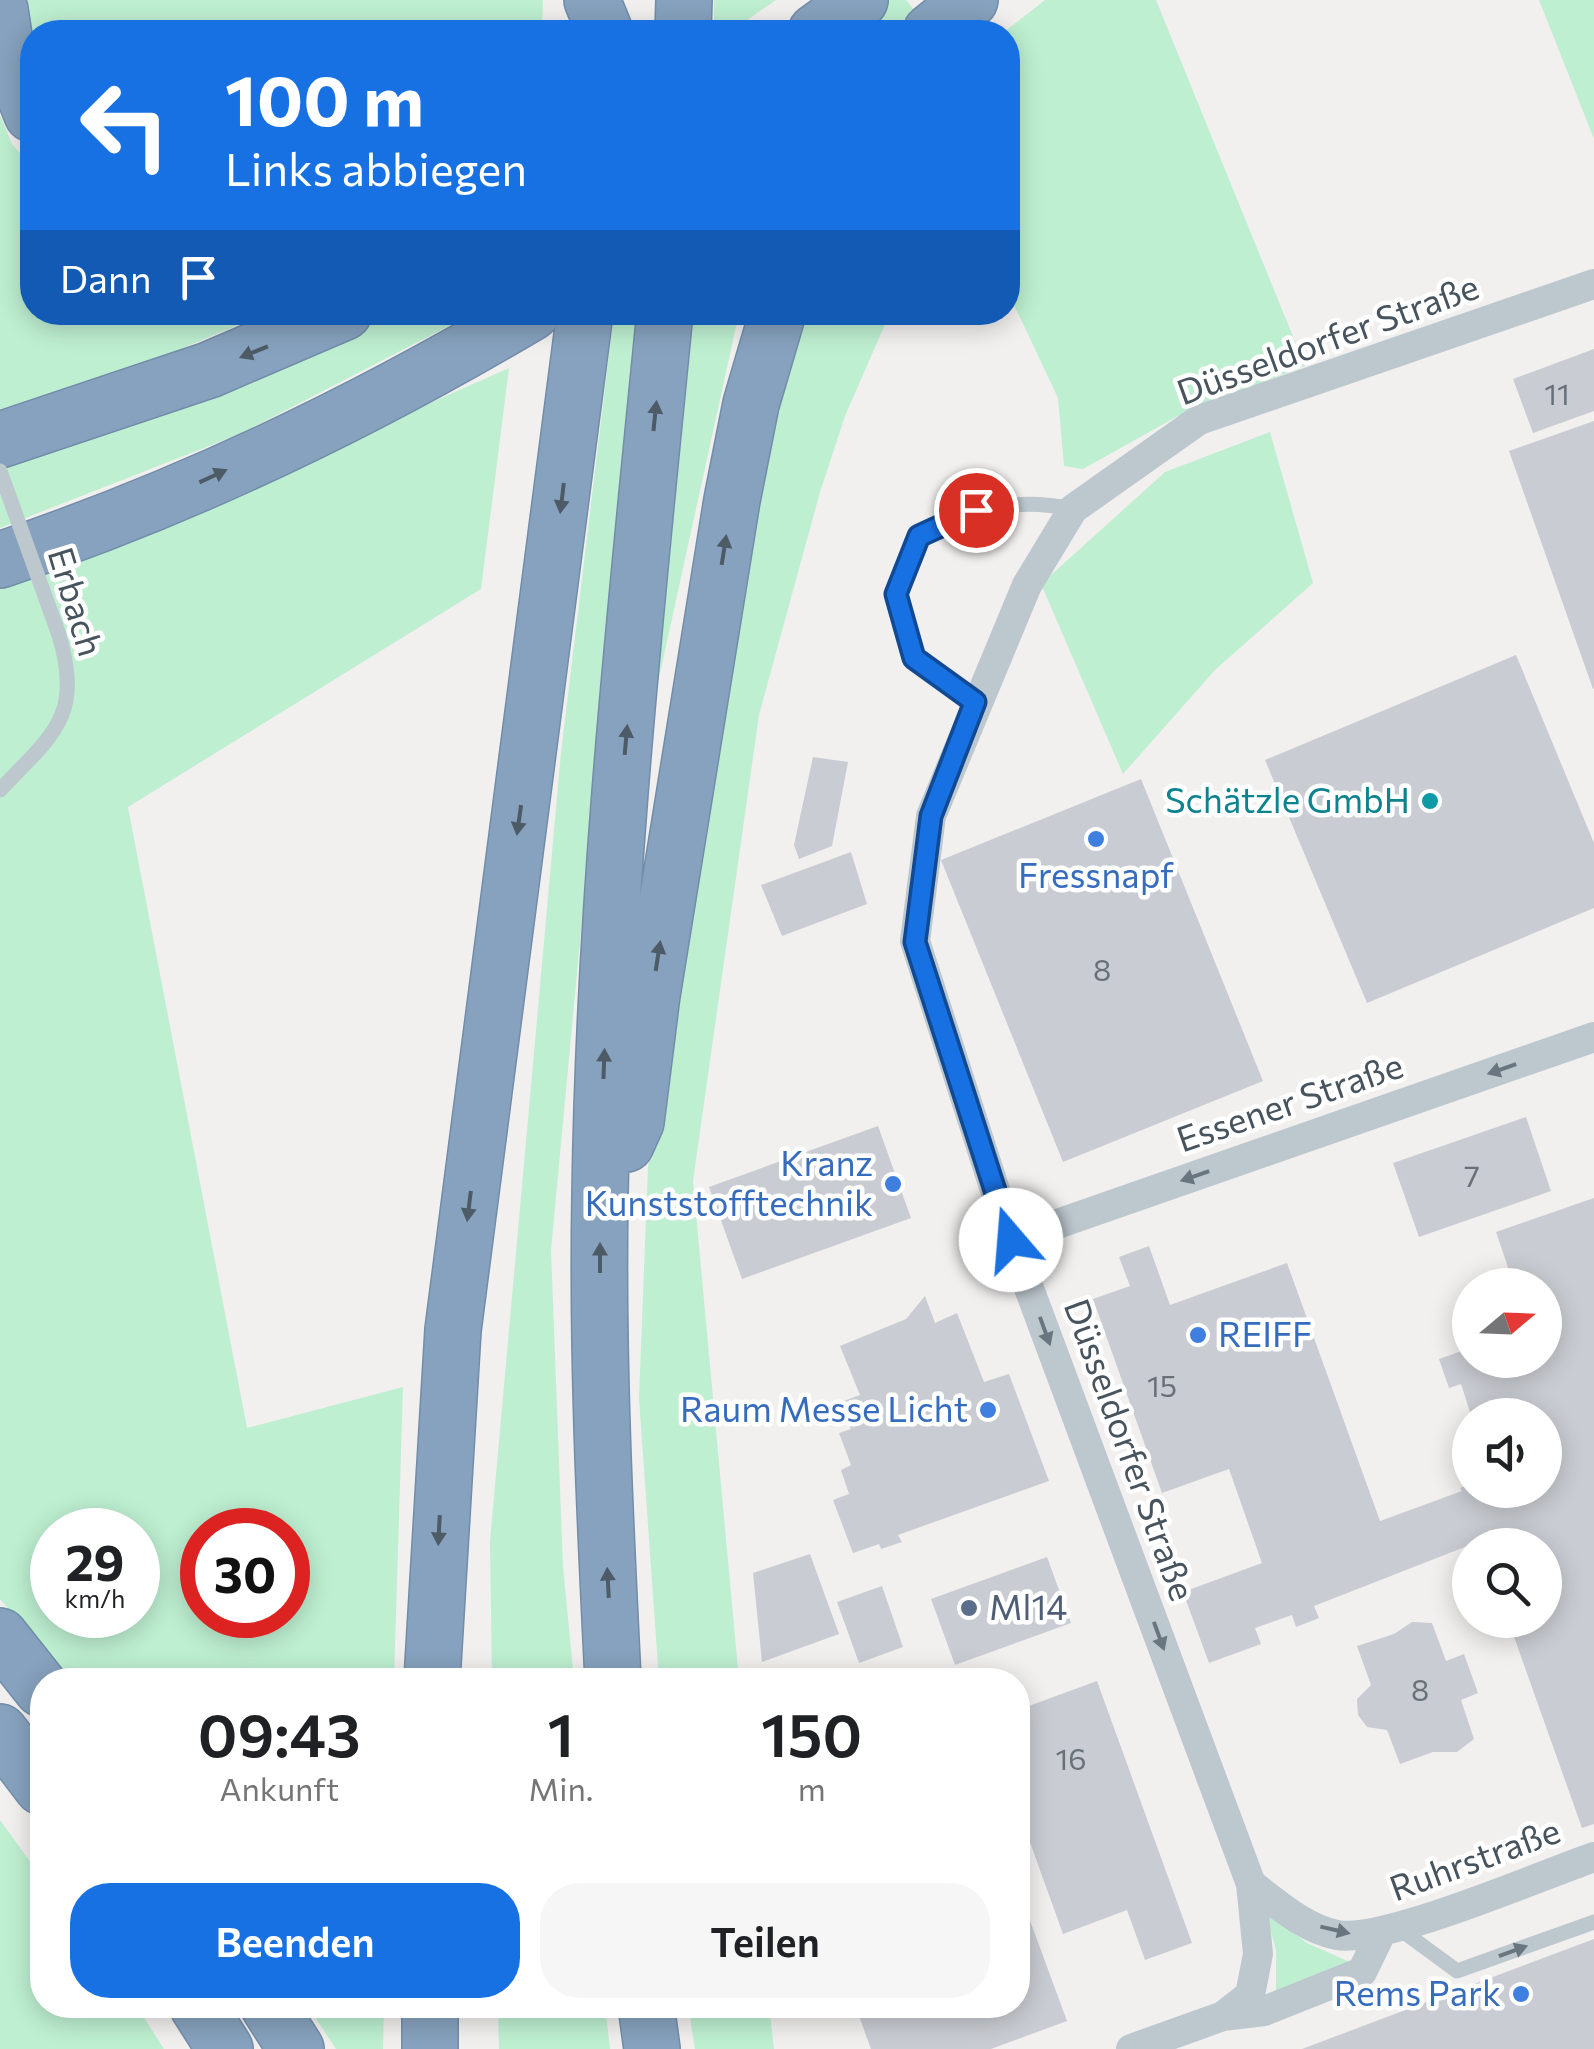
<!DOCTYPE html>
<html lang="de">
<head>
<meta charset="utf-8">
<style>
  body { margin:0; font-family:Commissioner,sans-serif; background:#f6f6f6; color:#202124; height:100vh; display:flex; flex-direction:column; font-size:38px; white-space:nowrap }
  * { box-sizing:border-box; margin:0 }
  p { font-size:32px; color:#757577 }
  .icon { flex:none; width:55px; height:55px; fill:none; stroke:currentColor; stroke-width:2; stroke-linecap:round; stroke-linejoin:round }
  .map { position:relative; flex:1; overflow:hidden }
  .sheet { position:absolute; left:30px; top:1668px; width:1000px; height:350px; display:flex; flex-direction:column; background:#fff; border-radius:40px; box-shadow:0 5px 25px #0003 }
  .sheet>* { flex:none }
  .banner { position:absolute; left:20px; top:20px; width:1000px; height:305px; border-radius:40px; box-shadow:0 5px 25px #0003; background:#1871e3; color:#fff; overflow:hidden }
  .needle { width:65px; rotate:71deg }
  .fabs { position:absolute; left:1452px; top:1268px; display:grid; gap:20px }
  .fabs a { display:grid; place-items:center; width:110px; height:110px; border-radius:50%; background:#fff; box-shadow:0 5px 25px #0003; font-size:50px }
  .speed { position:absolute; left:30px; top:1508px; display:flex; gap:20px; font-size:50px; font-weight:700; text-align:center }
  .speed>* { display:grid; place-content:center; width:130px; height:130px; border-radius:50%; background:#fff; box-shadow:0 5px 25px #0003; line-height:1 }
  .speed small { font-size:25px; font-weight:400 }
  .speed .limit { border:15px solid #d22; background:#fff; color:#111 }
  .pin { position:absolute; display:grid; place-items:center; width:85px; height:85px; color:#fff; margin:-42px; border:5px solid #fff; border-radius:50%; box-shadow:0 2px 10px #0007 }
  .me { position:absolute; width:110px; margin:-55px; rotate:342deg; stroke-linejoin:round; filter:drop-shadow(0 0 8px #0008) }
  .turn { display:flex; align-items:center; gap:35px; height:210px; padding:0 40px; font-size:45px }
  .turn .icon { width:130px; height:130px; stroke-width:2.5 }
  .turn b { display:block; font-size:70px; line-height:85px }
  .then { display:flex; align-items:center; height:95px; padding:0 40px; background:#0003; gap:20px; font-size:38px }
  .eta { display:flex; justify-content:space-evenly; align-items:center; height:170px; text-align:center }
  .eta b { font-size:60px; font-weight:600; line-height:70px }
  .button { display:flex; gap:20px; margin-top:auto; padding:20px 40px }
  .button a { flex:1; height:115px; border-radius:40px; background:#1871e3; color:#fff; font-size:40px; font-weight:600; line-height:115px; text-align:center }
  .button a+a { background:#f6f6f6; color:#202124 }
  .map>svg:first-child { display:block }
  .green { fill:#beefd1; fill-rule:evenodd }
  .building { fill:#c9ccd2 }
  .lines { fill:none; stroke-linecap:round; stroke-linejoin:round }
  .highway-casing { stroke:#728daa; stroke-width:58 }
  .lane { stroke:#bdc7ce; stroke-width:15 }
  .street { stroke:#bdc7ce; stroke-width:30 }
  .highway { stroke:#87a2be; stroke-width:55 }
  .lane-bridge { stroke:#bdc7ce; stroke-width:15 }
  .oneway { fill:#4d5b67 }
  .oneway2 { fill:#6a767f }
  .route-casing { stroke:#104994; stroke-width:25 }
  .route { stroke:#1871e3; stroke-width:18 }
  .culture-dot { fill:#0f9aa8; stroke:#fff; stroke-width:4 }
  .shop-dot { fill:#3f7fe0; stroke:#fff; stroke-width:4 }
  .service-dot { fill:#5c6f8a; stroke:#fff; stroke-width:4 }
  .labels { text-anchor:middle; stroke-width:9; stroke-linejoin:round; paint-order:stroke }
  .number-label { font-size:30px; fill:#68717a }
  .street-label { font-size:35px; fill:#47535d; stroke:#fff }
  .culture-label { font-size:35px; fill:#0d838f; stroke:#fff; text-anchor:end }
  .shop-label { font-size:35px; fill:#366cbe; stroke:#fff; text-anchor:end }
  .service-label { font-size:35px; fill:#4e5e75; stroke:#fff; text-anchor:start }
</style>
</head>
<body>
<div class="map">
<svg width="1594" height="2049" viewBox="0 0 1594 2049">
  <rect width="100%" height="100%" fill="#f2efef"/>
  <!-- green -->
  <path class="green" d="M15 0H543L542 32H32V72Z
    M714 0H776L730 32H714Z
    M888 0H906L915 11 888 32H842Z
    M1045 0H1156L1305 366 1176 417 1083 469 1064 466 1058 398 1008 292 1004 32Z
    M1539 0H1594V139Z
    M0 115 12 144 32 167V312L267 313 116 376 0 409Z
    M388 313H474L242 433 0 528V465L247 382Z
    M614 313H639L551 1250 563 1567 574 1680H492L490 1541 561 753Z
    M694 313H739L655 696Z
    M805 313H890L845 416 820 492 759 715 693 1181 739 1680H659L639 1398 648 1167 750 507Z
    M509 368 481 589 128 807 247 1428 403 1387 394 1680H69L0 1599V581L137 533ZM52 1530H138V1615H52ZM202 1530H288V1615H202Z
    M1270 432 1313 583 1215 670 1123 774 1041 584 1165 472Z
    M0 1820 42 1878V2005H136L164 2049H0Z
    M1265 1910 1307 1943 1352 1963 1276 1995V1950Z
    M307 2005H384L383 2049H336Z
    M498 2005H605L610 2049H499Z
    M688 2005H769L774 2049H695Z"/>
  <!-- building -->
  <path class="building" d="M1594 349V411L1533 433 1513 379Z
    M1594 421V689H1593L1509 451Z
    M1516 655 1594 843V908L1367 1003 1265 760Z
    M813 757 848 762 832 846 799 859 794 845Z
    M1141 779 1263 1081 1063 1162 941 860Z
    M851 852 867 904 782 936 761 885Z
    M1526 1117 1551 1191 1419 1237 1393 1163Z
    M878 1126 911 1218 742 1279 709 1187Z
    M1594 1198V1824L1582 1828 1508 1620H1545V1545H1470L1314 1606 1319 1618 1296 1627 1292 1615 1255 1628 1261 1644 1209 1663 1183 1592 1262 1563 1229 1469 1162 1493 1093 1299 1130 1286 1119 1257 1149 1246 1170 1305 1287 1263 1380 1521 1462 1491 1460 1488 1470 1484V1490H1545V1415H1471L1461 1384 1449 1388 1439 1359 1470 1348V1360H1545V1285H1514L1496 1232Z
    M925 1296 935 1323 957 1313 984 1382 1009 1374 1049 1481 898 1535 902 1542 881 1549 879 1544 853 1553 833 1500 849 1494 841 1470 851 1465 839 1433 851 1429 841 1402 860 1395 840 1346 906 1319Z
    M810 1554 839 1634 762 1662 753 1573Z
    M1047 1557 1071 1623 955 1665 931 1599Z
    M882 1586 903 1647 859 1663 837 1602Z
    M1412 1622 1432 1623 1446 1661 1464 1654 1478 1693 1461 1700 1474 1739 1457 1752H1433L1400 1764 1387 1730 1367 1727 1358 1715 1357 1699 1371 1685 1357 1646 1394 1634Z
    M1097 1681 1192 1943 1145 1960 1127 1910 1063 1934 1018 1809V1710Z
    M1018 1888 1067 2021 991 2049H871L855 2005H1018Z
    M1594 1939V2049H1302Z"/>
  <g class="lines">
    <defs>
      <path id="highway" d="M592 0 605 32
        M0 10 6 49 32 114
        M683 32 684 0
        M816 32 860 0
        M931 32 970 0
        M0 440 209 370 344 312
        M0 560C185 498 364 412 532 312
        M626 1144 636 1122 652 995 732 500 751 404 778 312
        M0 1636 42 1689
        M432 1680 453 1330 585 312
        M613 1680C605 1519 597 1357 600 1196 604 901 636 606 665 312
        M0 1732 42 1787
        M197 2005 225 2049
        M268 2005 296 2049
        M430 2005V2049
        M646 2005 652 2049"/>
    </defs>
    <!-- highway casing -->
    <use href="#highway" class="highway-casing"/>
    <!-- lane -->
    <path class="lane" d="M975 703 914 658 896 595 919 537C976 510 1009 496 1073 509
      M0 790C53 734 83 717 59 635
      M1397 1927 1457 1971 1594 1922"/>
    <!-- street -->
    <path class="street" d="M1011 1240 1594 1037
      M1251 1884C1276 1903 1305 1929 1337 1935 1383 1944 1542 1875 1594 1857
      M1223 2016 1250 1995 1258 1954 1251 1884 1011 1240 915 941 931 816 1027 585 1073 509 1199 420 1594 284
      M1131 2049 1223 2016 1264 2011 1362 1972 1381 1933"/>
    <!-- highway -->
    <use href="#highway" class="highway"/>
    <!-- lane-bridge -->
    <path class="lane-bridge" d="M0 471 59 635"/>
  </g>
  <!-- one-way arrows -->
  <defs><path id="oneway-solid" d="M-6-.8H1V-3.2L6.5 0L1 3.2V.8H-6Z" transform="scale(2.5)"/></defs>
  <g class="oneway">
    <use href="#oneway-solid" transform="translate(254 352) rotate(158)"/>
    <use href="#oneway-solid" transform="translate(655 416) rotate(-84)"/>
    <use href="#oneway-solid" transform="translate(213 476) rotate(-25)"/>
    <use href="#oneway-solid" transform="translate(562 498) rotate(97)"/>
    <use href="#oneway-solid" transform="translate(724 550) rotate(-81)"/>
    <use href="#oneway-solid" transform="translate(626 740) rotate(-85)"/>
    <use href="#oneway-solid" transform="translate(519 820) rotate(98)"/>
    <use href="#oneway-solid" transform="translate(658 956) rotate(-81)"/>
    <use href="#oneway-solid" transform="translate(604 1064) rotate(-88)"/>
    <use href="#oneway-solid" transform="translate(469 1206) rotate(97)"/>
    <use href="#oneway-solid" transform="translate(600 1258) rotate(-90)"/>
    <use href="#oneway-solid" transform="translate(439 1530) rotate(93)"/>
    <use href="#oneway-solid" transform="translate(608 1583) rotate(-93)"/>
  </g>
  <g class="oneway2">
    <use href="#oneway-solid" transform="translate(1502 1069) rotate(161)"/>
    <use href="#oneway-solid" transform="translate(1195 1176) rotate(161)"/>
    <use href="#oneway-solid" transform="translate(1045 1331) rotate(70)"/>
    <use href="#oneway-solid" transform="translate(1159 1636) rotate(70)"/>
    <use href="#oneway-solid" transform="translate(1335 1930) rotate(13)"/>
    <use href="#oneway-solid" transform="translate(1513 1951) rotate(-20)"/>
  </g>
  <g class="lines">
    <defs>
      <path id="route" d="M976 510 919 536 896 594 914 658 975 702 931 816 915 942 1011 1240"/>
    </defs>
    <!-- route casing -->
    <use href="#route" class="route-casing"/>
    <!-- route -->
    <use href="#route" class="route"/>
  </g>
  <!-- markers -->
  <circle class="culture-dot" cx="1430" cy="801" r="10"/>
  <g class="shop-dot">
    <circle cx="1096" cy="839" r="10"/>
    <circle cx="893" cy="1184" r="10"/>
    <circle cx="1198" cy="1335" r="10"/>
    <circle cx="988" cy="1410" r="10"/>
    <circle cx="1521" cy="1994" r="10"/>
  </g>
  <circle class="service-dot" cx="969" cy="1608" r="10"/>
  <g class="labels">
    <!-- number labels -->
    <g class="number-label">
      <text x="1557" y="405">11</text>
      <text x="1102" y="981">8</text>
      <text x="1472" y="1187">7</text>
      <text x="1162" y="1397">15</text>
      <text x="1420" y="1701">8</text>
      <text x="1071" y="1770">16</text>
    </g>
    <!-- street labels -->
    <g class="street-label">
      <text transform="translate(1328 340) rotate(-20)" y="12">Düsseldorfer Straße</text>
      <text transform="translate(75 602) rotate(73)" y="12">Erbach</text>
      <text transform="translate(1290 1103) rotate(-19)" y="12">Essener Straße</text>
      <text transform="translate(1129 1450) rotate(70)" y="12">Düsseldorfer Straße</text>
      <text transform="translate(1475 1860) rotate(-20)" y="12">Ruhrstraße</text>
    </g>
    <!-- culture labels -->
    <g class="culture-label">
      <text x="1410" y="813">Schätzle GmbH</text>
    </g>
    <!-- shop labels -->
    <g class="shop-label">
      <text x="1096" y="888" text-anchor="middle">Fressnapf</text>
      <text x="873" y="1176">Kranz<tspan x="873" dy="40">Kunststofftechnik</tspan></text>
      <text x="1218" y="1347" text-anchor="start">REIFF</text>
      <text x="968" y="1422">Raum Messe Licht</text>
      <text x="1501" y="2006">Rems Park</text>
    </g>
    <!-- service labels -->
    <g class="service-label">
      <text x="989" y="1620">Ml14</text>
    </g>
  </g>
</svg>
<div class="fabs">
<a><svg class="needle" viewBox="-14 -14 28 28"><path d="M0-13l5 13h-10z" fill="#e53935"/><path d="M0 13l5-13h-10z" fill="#757577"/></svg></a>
<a><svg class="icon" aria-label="sound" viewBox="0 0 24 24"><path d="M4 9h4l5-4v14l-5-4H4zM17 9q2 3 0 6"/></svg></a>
<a><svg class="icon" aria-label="search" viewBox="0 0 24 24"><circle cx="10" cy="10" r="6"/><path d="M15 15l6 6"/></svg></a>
</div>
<div class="speed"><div>29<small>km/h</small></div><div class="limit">30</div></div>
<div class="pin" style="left:976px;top:510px;background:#d93025"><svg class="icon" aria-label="arrive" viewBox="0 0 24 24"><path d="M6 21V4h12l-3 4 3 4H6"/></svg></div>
<svg class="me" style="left:1011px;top:1240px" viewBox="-20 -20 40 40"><circle r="19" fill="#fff"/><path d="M0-13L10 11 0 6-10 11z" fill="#1871e3"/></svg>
<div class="banner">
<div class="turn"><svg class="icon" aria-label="left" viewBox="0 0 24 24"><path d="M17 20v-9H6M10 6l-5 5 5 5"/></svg><div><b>100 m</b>Links abbiegen</div></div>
<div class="then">Dann<svg class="icon" aria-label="arrive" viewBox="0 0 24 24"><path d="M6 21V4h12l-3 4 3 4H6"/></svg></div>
</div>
<section class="sheet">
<div class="eta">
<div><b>09:43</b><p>Ankunft</p></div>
<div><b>1</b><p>Min.</p></div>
<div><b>150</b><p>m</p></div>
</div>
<div class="button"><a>Beenden</a><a>Teilen</a></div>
</section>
</div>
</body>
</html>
